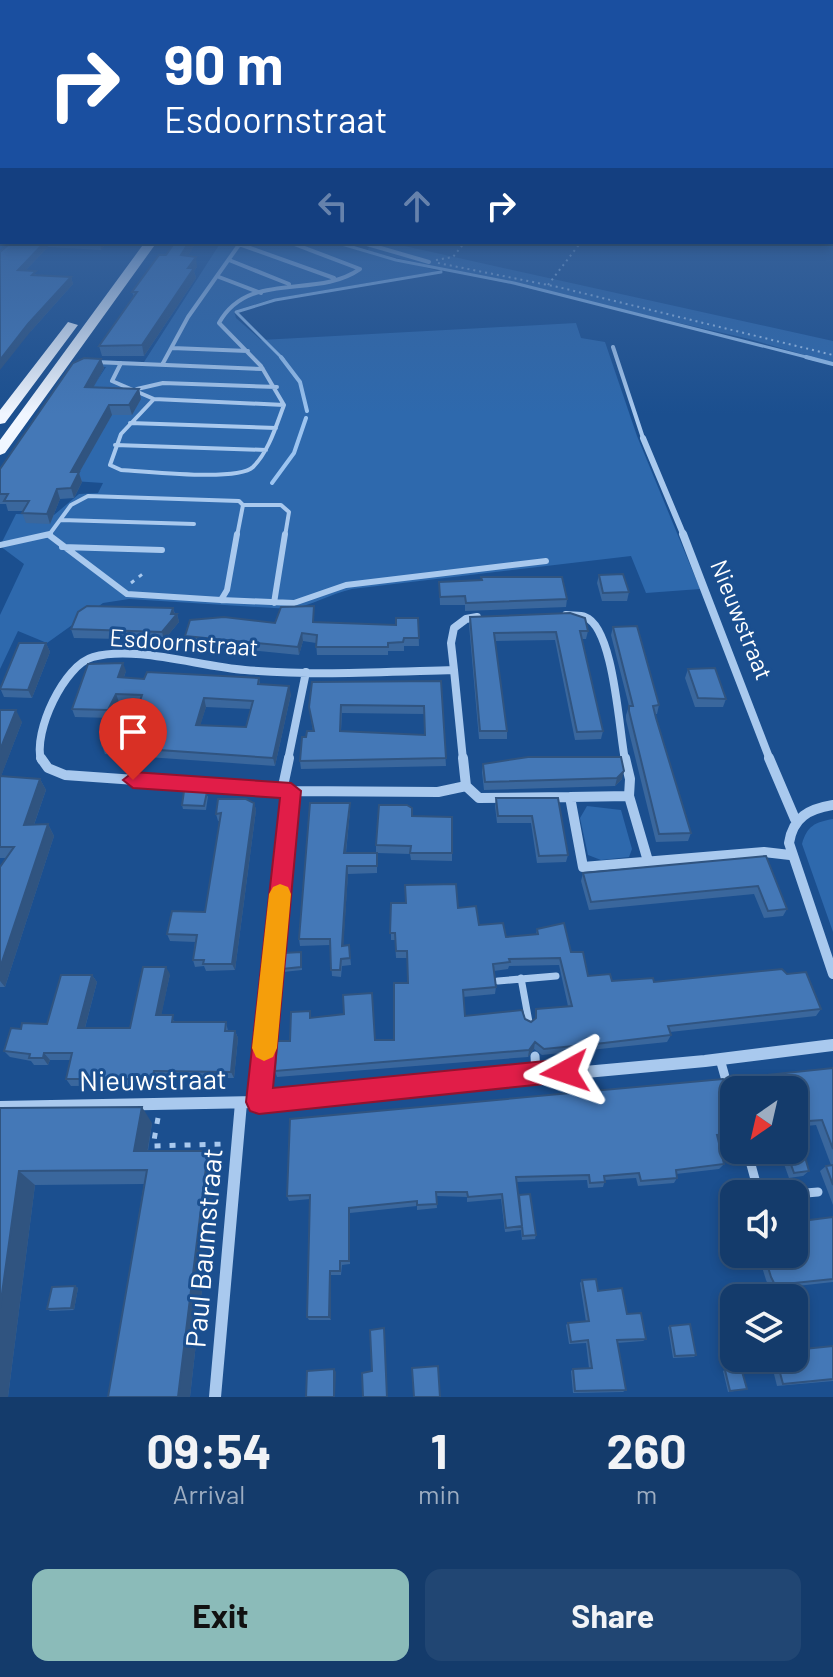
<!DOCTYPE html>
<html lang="en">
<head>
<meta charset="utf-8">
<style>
  body { margin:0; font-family:Barlow,sans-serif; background:#214673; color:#f1f3f6; height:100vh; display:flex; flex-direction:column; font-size:30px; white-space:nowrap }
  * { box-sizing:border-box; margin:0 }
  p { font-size:26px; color:#9dadc1 }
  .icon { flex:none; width:44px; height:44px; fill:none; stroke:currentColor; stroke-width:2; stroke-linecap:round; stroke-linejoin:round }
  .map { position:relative; height:1397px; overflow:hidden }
  .panel { display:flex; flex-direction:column; background:#143b6b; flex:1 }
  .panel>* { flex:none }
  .banner { position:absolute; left:0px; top:0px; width:834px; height:244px; box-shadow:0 4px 12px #0003,0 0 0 2px #33557e; background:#1a4fa0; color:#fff; overflow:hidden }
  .needle { width:52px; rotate:214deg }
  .buttons { position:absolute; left:720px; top:1076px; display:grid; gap:16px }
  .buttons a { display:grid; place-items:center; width:88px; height:88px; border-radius:16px; background:#143b6b; box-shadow:0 4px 12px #0003,0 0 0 2px #33557e; font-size:40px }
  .pin { position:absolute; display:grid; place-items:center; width:68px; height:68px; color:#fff; margin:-82px -34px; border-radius:50% 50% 50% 0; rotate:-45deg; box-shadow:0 0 8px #0007 }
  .pin .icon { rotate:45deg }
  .me { position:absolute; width:88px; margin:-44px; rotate:265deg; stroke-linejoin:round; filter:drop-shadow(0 0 6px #0008) }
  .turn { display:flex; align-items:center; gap:28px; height:168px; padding:0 32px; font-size:36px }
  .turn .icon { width:104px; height:104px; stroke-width:2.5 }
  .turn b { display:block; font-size:56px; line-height:68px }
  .lanes { display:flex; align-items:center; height:76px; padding:0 32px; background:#0003; justify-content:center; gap:40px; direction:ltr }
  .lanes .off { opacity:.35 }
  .eta { display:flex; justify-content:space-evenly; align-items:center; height:136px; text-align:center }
  .eta b { font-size:48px; font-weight:700; line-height:56px }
  .button { display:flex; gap:16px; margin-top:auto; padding:16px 32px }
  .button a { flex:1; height:92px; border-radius:16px; background:#8bbbb9; color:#111; font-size:32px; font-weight:700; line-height:92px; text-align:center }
  .button a+a { background:#214673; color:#f1f3f6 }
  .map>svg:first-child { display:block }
  .green { fill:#2e69ad }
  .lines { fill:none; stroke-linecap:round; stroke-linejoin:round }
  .stream-far1 { stroke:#9cc4f0; stroke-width:3 }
  .stream { stroke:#9cc4f0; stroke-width:4 }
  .path-far2 { stroke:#a9c9ee; stroke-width:2; stroke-dasharray:2 4; stroke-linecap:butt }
  .path-far1 { stroke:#a9c9ee; stroke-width:3; stroke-dasharray:4 6; stroke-linecap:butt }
  .path { stroke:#a9c9ee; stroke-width:5; stroke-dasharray:6 9; stroke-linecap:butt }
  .lane-far3 { stroke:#a9c9ee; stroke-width:4 }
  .lane-far2 { stroke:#a9c9ee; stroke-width:6 }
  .lane-far1 { stroke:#a9c9ee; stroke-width:7 }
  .lane { stroke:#a9c9ee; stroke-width:9 }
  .street-far3 { stroke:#a9c9ee; stroke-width:6 }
  .street-far2 { stroke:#a9c9ee; stroke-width:8 }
  .street-far1 { stroke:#a9c9ee; stroke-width:10 }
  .street { stroke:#a9c9ee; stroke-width:12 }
  .primary { fill:#f0f6ff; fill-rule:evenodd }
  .wall { fill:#3a679d; fill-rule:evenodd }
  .shaded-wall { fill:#305480 }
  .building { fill:#4478b7; stroke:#305480; stroke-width:2; fill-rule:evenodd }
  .route { fill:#e11d48; stroke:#92132f; stroke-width:2 }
  .slow { fill:#f59e0b }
  .labels { text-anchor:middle; stroke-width:6; stroke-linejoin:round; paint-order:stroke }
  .street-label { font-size:24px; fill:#fff; stroke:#1b4f8f }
  .near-street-label { font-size:28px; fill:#fff; stroke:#1b4f8f }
</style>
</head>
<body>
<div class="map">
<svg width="833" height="1397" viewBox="0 0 833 1397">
  <rect width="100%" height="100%" fill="#1b4f8f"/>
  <!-- green -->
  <path class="green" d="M221 242H331L438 271 272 299 234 311 236 318 261 340 576 323 581 338 605 342 637 436 700 589 646 593 631 556 352 589C330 594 311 606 290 609L129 599 103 603 47 643 18 631 0 669V615L24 564 0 546 16 514 54 515 79 494 98 493 103 483 73 481 89 393 106 367 74 365 79 359 144 362Z
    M391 243 833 341V363L749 339 367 251 369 247Z
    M587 806 621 810 632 849 629 857 601 860 588 855 580 818Z
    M833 819V932L802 844C807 826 815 822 833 819Z"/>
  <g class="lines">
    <!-- stream-far1 -->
    <path class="stream-far1" d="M335 242 396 260 514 283 814 359
      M283 359 236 312 275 300 441 272"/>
    <!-- stream -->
    <path class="stream" d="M281 357 300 382 307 411
      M806 357 833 364
      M272 483 294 453 306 418"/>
    <!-- path-far2 -->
    <path class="path-far2" d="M436 260 453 257 465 242
      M438 263 558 287 833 355
      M548 285 581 242"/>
    <!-- path-far1 -->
    <path class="path-far1" d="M131 583 145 572"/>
    <!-- path -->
    <path class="path" d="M158 1118 153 1146 225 1144"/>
    <!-- lane-far3 -->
    <path class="lane-far3" d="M360 242 429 262
      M239 244 334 278
      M229 260 289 284
      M219 277 261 293
      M613 347 643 438
      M172 348 248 351
      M94 362 263 369
      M121 363 112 381 154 399 121 434 110 465 121 470C146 471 237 482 253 467 269 451 276 426 284 405L261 366 219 323C249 269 316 300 360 269L289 242
      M162 365 188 317 241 242
      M137 389 163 383 277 387
      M154 399 284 405
      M130 423 276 428
      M115 445 266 450
      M243 505H281L289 512 285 536
      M61 520 194 524
      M43 536 49 535 71 505 88 496 239 501 243 505 237 536"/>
    <!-- lane-far2 -->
    <path class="lane-far2" d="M49 535 127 594 221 600 294 603 346 585 546 561
      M0 545 50 534
      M62 547 162 550
      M221 600 227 590 237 534
      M274 603 285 534"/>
    <!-- lane-far1 -->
    <path class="lane-far1" d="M521 978 529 1022
      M498 981 556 976"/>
    <!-- lane -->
    <path class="lane" d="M535 1056 536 1074
      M720 1059 727 1084
      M747 1150 759 1194
      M794 1194 818 1192"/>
    <!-- street-far3 -->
    <path class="street-far3" d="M643 438 684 536"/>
    <!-- street-far2 -->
    <path class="street-far2" d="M683 534 770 760
      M566 615C572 616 580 615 585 617 614 627 619 731 625 760
      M454 670 451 643 454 628 466 619 477 617
      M41 760C33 732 64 665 93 657 135 645 201 667 245 670 315 676 385 672 454 670L463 760
      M288 760 306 672"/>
    <!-- street-far1 -->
    <path class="street-far1" d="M41 758 48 768 65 775 291 791 265 1042
      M463 758 466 786 479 798 570 797 583 867 764 852 790 855
      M625 758 630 779 629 796 648 861
      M769 758 795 819
      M282 791 289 758
      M291 791 438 792 466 786
      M570 797 629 796
      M833 805C809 809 793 817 789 843L833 974"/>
    <!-- street -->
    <path class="street" d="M259 1102 265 1040
      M0 1107 259 1102 705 1061 833 1045
      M215 1397 241 1103"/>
    <!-- primary -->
    <path class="primary" d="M145 242H157L5 453 0 455V440Z
      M68 322 78 325 5 423 0 424V410Z"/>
  </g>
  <!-- wall -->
  <path class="wall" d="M3 242H107L101 250 48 247 26 270 37 275 71 277 73 284 31 331 7 246Z
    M175 242H196L188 256 197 267 194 271 196 278 144 356H102L99 346 134 297 132 292 166 255Z
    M101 359 104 368 93 388 139 389 141 399 132 415H112L79 473 82 482 74 498 60 499 50 524 26 523 22 513 23 511H8L6 504H0V469Z
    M599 575 629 592 627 601H602L597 583Z
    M481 577 567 599 566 607 465 611V605H440L439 582 481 580Z
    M314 606V622L396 625 418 618 419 646H404V651H388V655H317L316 643 303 641 299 655 187 644 185 636 275 623Z
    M173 608 175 614H177L179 622 164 640 74 638 71 629Z
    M470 617 588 631 586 639H582L603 731 601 739 575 740 555 640 495 641 507 731V739H479L469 625Z
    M613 627 659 705 657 714H655L691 833 688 841 656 842 626 720V715L629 706 611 635Z
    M46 643 50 652 32 698 4 697 0 688Z
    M688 669 726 699 723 707H695L685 678Z
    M126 671 124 677 144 679 259 678 260 684 291 694 275 766 105 754 102 746 133 721 140 703 119 702 111 718 75 717 72 709ZM206 707 251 709 246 727 200 725Z
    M441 681 446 766 301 769 300 761 306 737 313 731 309 707ZM342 713 424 714 425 735 341 731Z
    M0 710 22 722 1 776 40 779 46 790 34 825 48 824 54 836 5 987H0V867L6 858H0Z
    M483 764 622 779 615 786 484 790 482 772Z
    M208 796 206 810 183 809 182 805Z
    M558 798 568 855 566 862 537 863 531 823H497L495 806 496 799Z
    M254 803 256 810 235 970 206 971 204 966 195 967 193 960 195 942 170 941 167 934 205 912 220 821H218L216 814Z
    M350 811 346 853H376V845L412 816 452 817V861L411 860 410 854 377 853V873L348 874 343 946 349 945 351 965 342 966 341 977 332 976 330 945 300 946 299 939Z
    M766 856 787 909 783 916 764 918 754 894 589 910 581 881 583 873Z
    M391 903 458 908 479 925 506 937 536 935 537 929 571 952 588 976 612 981 654 982 821 1009 816 1016 670 1032 671 1035 667 1042 542 1055 534 1049 528 1057 277 1077 275 1071 290 1041 312 1018 375 1040H394L407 983V958H396L395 940H391ZM559 965 568 1006 536 1009 535 1020 531 1022 525 1019 465 1016 463 997 495 994 496 987 494 971 508 969 509 966Z
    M301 952 302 970 283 972 282 969Z
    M170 974 161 1015 177 1022H226L228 1031H235L238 1038 234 1078H158L156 1085 71 1086 66 1079 70 1060H50L48 1065H34L31 1061 10 1057 4 1051 21 1029 47 1024 92 975 97 982 85 1028H130Z
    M833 1068V1205L820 1171 826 1166 831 1165 816 1125 797 1127 809 1171 803 1176 789 1178 779 1150H794V1090H734V1139L718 1140 724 1164 719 1169 676 1174 677 1178 674 1183 638 1186 636 1178 605 1180 603 1187 588 1188 587 1180 516 1182 518 1197 536 1235 535 1239 522 1240 521 1230 505 1232 501 1199 467 1202V1197L436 1196 437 1208 417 1210V1206L350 1213V1264L342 1265 341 1275H331V1320H309L307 1317 310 1199 289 1201 287 1196 732 1086Z
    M0 1108 152 1123 148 1151 216 1165 190 1397H108L144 1184 35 1185 8 1397H0Z
    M833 1217V1282L770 1289 766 1280 758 1254H794Z
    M582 1280 627 1314 646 1339 643 1341 617 1343 626 1390 623 1392 573 1393 571 1371 573 1369 589 1368 586 1343 569 1344 566 1325 568 1323 586 1322 580 1283Z
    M75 1286 78 1288 74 1310 50 1311 47 1309Z
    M670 1326 696 1355 694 1357 673 1358 668 1327Z
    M833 1346V1381L777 1386 770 1358H794Z
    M725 1370 747 1389 728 1392 723 1371Z"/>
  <!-- shaded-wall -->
  <path class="shaded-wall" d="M45 242H47L48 247 20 276 18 270Z
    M100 242H107L101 250 100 243Z
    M189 242H196L183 265 181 255Z
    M196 257 197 267 194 271 196 278 144 356 142 345Z
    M71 277 73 284 31 331 0 370V360L28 324Z
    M101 359 104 368 88 397 85 387Z
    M139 389 141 399 132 415 129 405Z
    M109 405 112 415 79 473 82 482 74 498 71 488V472Z
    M57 489 60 499 50 524 47 514Z
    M173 608 175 616 177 614 179 622 164 640 162 632Z
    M302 633 303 641 299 655 298 647Z
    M46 643 50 652 32 698 28 690Z
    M123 663 126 671 121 685 118 677Z
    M289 686 291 694 275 766 273 758Z
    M116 694 119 702 111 718 108 710Z
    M204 698 206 707 198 733 196 725Z
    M16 710 22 722 0 779V750Z
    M624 771 622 779 615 786 617 778Z
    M40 779 46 790 30 836 24 825Z
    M254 803 256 810 235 970 232 964Z
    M350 803V811L345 860 344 853Z
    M48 824 54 836 5 987 0 981V968Z
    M347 866 348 874 343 953 342 946Z
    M166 967 170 974 160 1022 156 1015Z
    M92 975 97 982 83 1035 78 1028Z
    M235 1031 238 1038 234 1078 231 1072Z
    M535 1042 534 1049 528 1057 529 1050Z
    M44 1053 50 1060 48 1065 43 1058Z
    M154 1071 158 1078 156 1085 152 1079Z
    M142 1107 152 1123 145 1166 134 1151Z
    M208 1151 216 1165 190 1397H178Z
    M19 1171 35 1185 8 1397H0V1308Z
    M330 1271 331 1275V1320L329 1317Z
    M75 1286 78 1288 74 1310 71 1308Z
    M334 1369 336 1372 335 1397H334Z"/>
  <!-- building -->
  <path class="building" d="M0 218H2V236L0 234Z
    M7 242H45L18 270 36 271 32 275 71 277 28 324 0 360V252L9 244Z
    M175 242H189L181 255 196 257 188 268H194L142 345 99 346 137 292H132L159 255H166Z
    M84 358 101 359 85 387 139 389 129 405H109L71 472H79L71 488 57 489 47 514 22 513 29 501H4L8 494H0V469L73 363Z
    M623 574 629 592 603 593 599 575Z
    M481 577H562L567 599 466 603 465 596 440 597 439 582 482 580Z
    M87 606 173 608 171 614H177L162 632 71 629 78 612Z
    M314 606 313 622 396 625V618H418L419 638H404L403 642 388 643V647H316L317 635 302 633 298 647 185 636 190 620 224 617 275 623 281 607Z
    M570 613 585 618 588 631H580L603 731 577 732 556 632 494 633 507 731H480L470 617Z
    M637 626 659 705 653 706 656 718 691 833 659 834 629 711V706H633L613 627Z
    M19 643H46L28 690 0 689Z
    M123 663 118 677 144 679 147 672 259 678 258 684 289 686 273 758 102 746V734L118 720 133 721 142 695 116 694 108 710 72 709 88 664ZM204 698 253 701 246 727 196 725Z
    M715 668 726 699 698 698 688 669Z
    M441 681 446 758 300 761 302 737H306L307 731H314L309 707 312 682ZM341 705 424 706 425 735 340 731Z
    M0 710H16L0 750Z
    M528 757H621L624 771 617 778 485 782 483 764Z
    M0 776 40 779 24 825 48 824 0 968V867L14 847H0Z
    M184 791 207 792 204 806 182 805Z
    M496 798H558L568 855 539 856 532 816H498Z
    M218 799H246L254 803 232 964H203L204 960H193L197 935 167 934 172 911 205 912 221 813 216 814Z
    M310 803H350L344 853H377V866H347L342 946 349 945 350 958 341 959 340 970H331L330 939H299Z
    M379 805H407L412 808V816L452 817V853H410L411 846 376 845Z
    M766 856 787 909 768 911 758 886 591 902 583 873Z
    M456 884 458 908 476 906 479 925 503 923 506 937 538 934 537 929 564 923 571 952H583L588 976 610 974 612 981 653 978 654 982 782 969 787 974 806 972 821 1009 668 1026 671 1035 604 1043 544 1049 535 1042 529 1050 275 1071 277 1041H290L291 1012 310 1011V1018L344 1014 343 995 372 993 375 1040H394V983H408L407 951H396L395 933H390L391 903H406L405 885ZM560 958 572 1006 536 1009V1018L531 1022 525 1019 522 1010 465 1016 463 990 496 987 493 964 510 962 509 959Z
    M301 952V967L282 969 283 953Z
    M143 967H166L156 1015H173L172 1022H226L225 1031H235L231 1072 154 1071 152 1079H66L72 1053H44L43 1058H29L30 1054 4 1051 11 1028 21 1029 22 1023 47 1024 61 975H92L78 1028H130Z
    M833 1068V1149L822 1120 795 1122 809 1171 794 1173 786 1150H794V1090H734V1134L717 1135 724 1164 676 1170 677 1178 641 1181 639 1173 604 1176 605 1182 590 1183 589 1175 516 1177 522 1226 506 1228 502 1194 468 1197 467 1192H436L437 1204 417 1205V1201L349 1208V1261H340V1271H330L329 1317H307L310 1195 287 1196 290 1119 723 1079 732 1086 739 1078Z
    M142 1107 134 1151H208L178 1397H108L147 1170 19 1171 0 1308V1108Z
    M833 1165V1185L826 1166Z
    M530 1194 536 1235 523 1236 519 1195Z
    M833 1217V1279L775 1285 771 1277 764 1254H794V1222Z
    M596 1279 598 1291 622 1288 627 1314 641 1313 646 1339 617 1340 626 1390 575 1391 573 1369 592 1368 588 1340 571 1342 568 1323 589 1321 582 1280Z
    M75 1286 71 1308 47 1309 52 1287Z
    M690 1324 696 1355 675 1356 670 1326Z
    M384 1328 387 1397H363L362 1373 372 1371 370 1330Z
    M833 1346V1379L783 1384 776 1358H794V1350Z
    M438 1366 440 1397H414L412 1368Z
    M741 1368 747 1389 730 1391 725 1370Z
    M334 1369V1397H306L307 1371Z"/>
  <!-- sky -->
  <linearGradient id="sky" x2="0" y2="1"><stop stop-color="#0f2b4f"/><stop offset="0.53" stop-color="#39639b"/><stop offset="1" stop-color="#39639b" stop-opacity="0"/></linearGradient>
  <rect width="833" height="414" fill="url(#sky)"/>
  <!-- route -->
  <path class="route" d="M133 772 291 783 301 791 273 1088 565 1059 573 1063 577 1072 573 1081 259 1114 250 1111 246 1102 280 798 133 788 123 780Z"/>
  <!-- slow -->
  <path class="slow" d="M280 884 288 887 291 894 277 1048 273 1057 264 1061 256 1057 252 1048 269 894 273 887Z"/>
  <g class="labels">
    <!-- street labels -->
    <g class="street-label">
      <text transform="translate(741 620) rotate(68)" y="8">Nieuwstraat</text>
      <text transform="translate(184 643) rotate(4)" y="8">Esdoornstraat</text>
    </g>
    <!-- near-street labels -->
    <g class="near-street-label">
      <text transform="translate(153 1080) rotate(-1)" y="10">Nieuwstraat</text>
      <text transform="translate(204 1248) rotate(-85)" y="10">Paul Baumstraat</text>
    </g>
  </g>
</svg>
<div class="buttons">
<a><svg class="needle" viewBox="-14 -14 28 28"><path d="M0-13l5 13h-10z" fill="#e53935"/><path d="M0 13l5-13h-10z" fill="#9dadc1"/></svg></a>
<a><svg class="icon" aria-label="sound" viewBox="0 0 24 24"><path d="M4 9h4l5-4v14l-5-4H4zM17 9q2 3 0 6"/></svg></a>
<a><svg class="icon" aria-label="layers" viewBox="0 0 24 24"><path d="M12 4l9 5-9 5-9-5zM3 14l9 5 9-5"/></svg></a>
</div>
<div class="pin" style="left:133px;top:780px;background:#d93025"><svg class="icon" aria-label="arrive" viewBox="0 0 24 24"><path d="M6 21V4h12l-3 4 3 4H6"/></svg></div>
<svg class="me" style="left:565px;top:1072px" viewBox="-20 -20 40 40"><path d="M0-17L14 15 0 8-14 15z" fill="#e11d48" stroke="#fff" stroke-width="4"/></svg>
<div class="banner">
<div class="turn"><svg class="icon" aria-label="right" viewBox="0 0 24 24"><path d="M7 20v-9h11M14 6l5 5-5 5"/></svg><div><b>90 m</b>Esdoornstraat</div></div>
<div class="lanes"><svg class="icon off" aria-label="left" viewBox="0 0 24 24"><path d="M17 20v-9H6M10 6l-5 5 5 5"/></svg><svg class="icon off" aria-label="ahead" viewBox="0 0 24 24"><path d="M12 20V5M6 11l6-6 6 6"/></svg><svg class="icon" aria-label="right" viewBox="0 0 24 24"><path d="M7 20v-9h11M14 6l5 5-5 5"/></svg></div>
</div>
</div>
<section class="panel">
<div class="eta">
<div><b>09:54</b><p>Arrival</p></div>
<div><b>1</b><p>min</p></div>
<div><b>260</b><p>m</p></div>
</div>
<div class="button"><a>Exit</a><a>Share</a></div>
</section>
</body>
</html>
